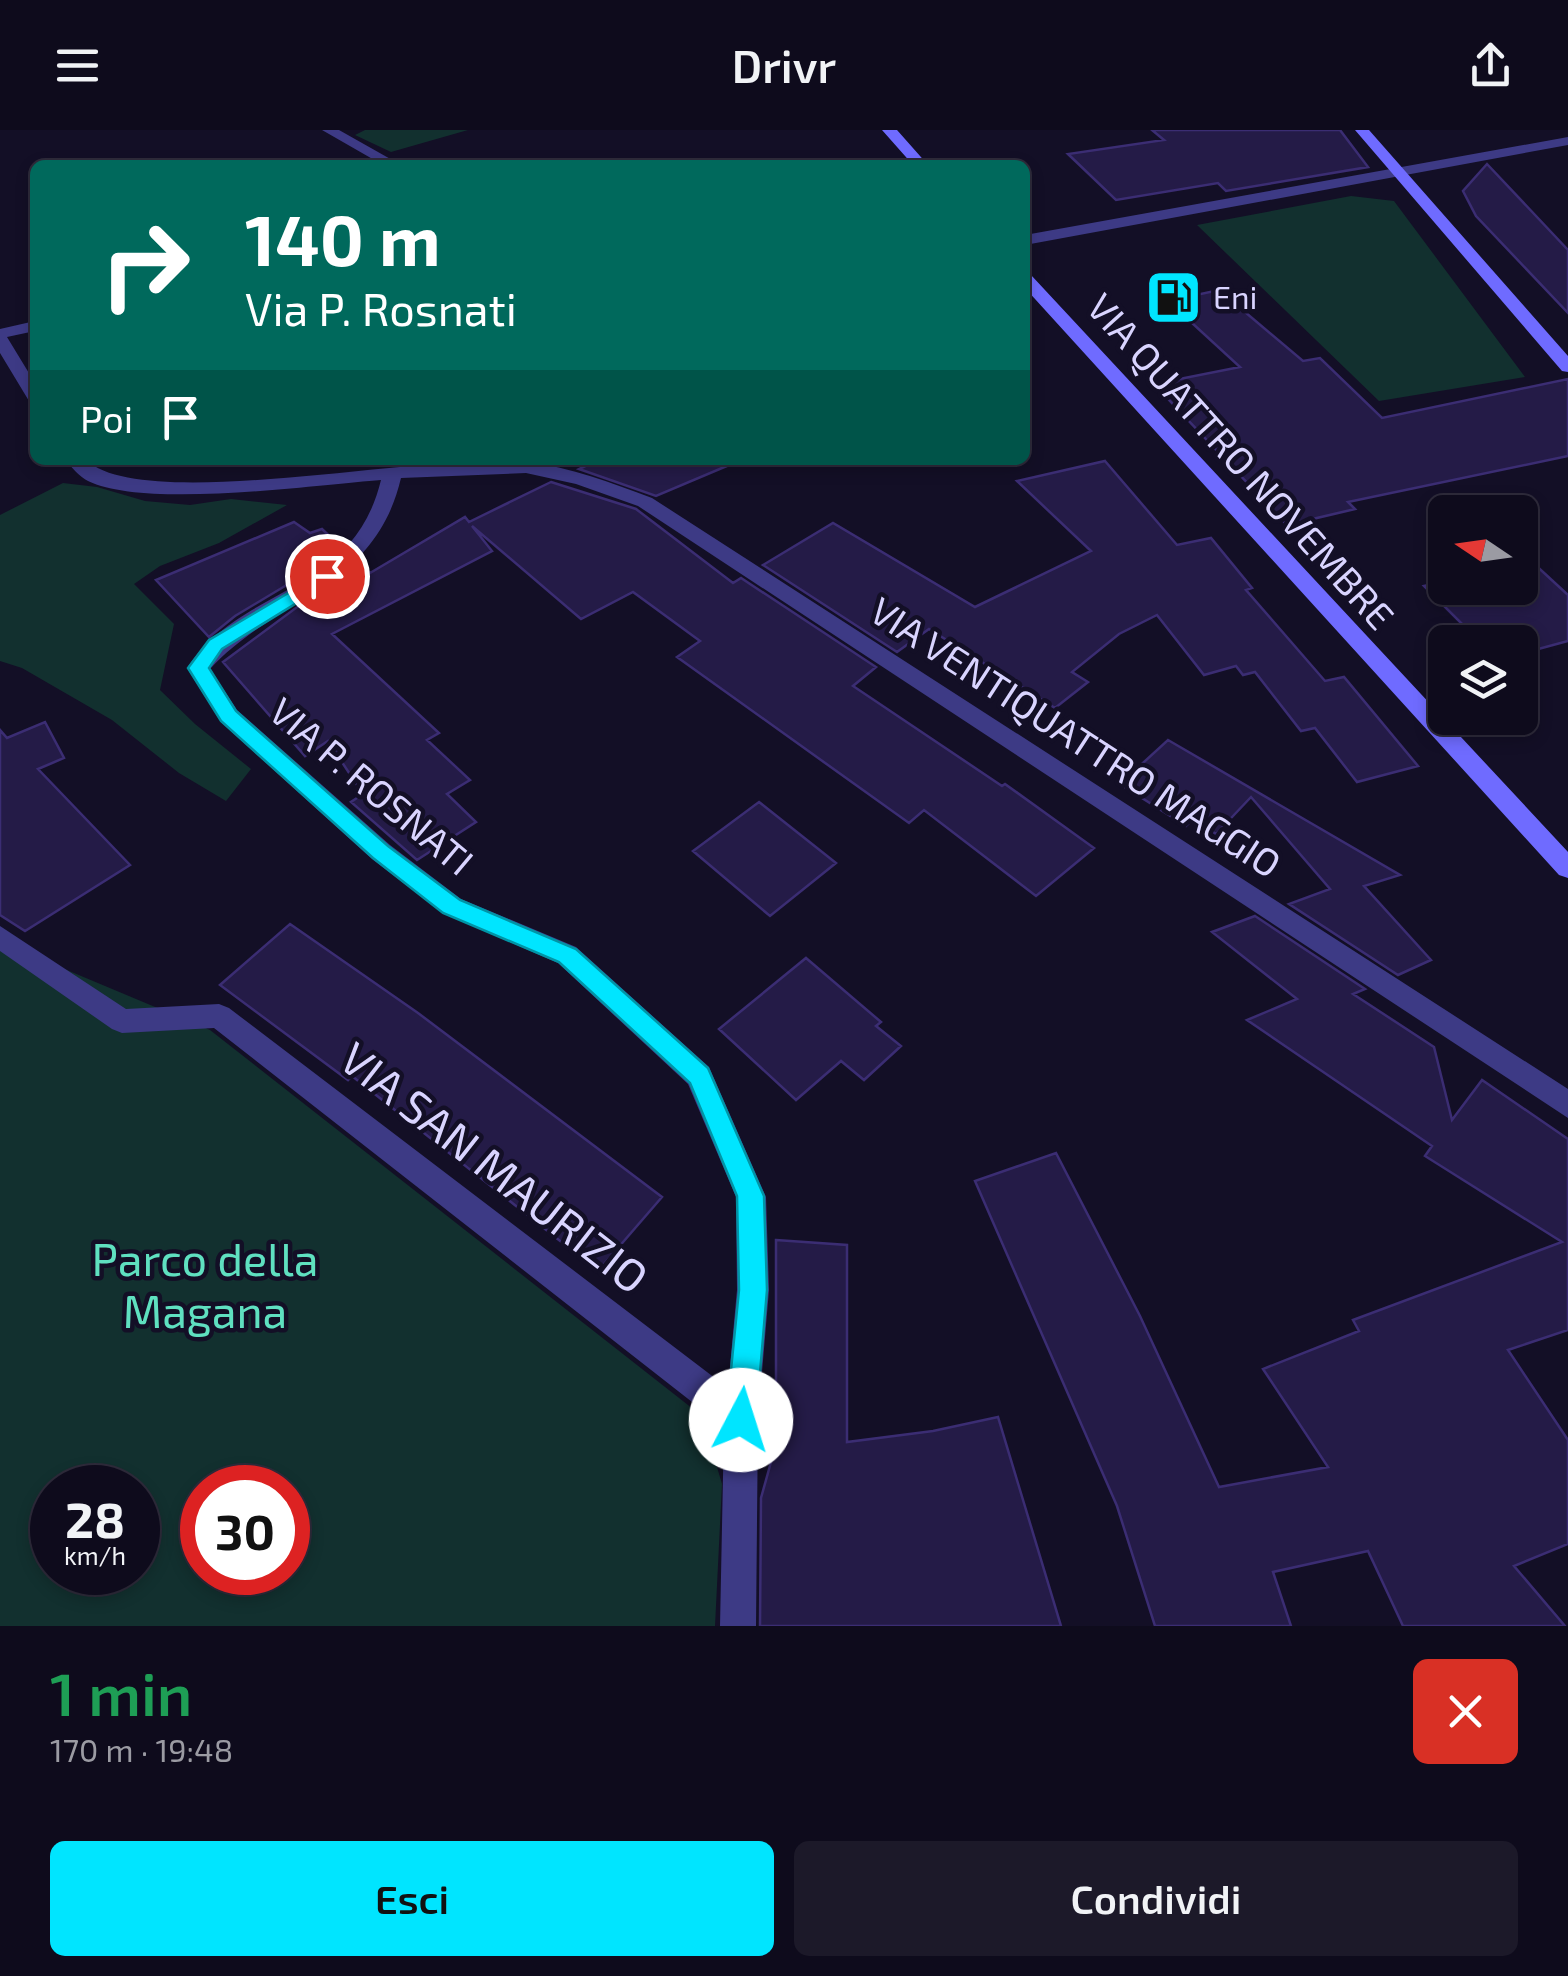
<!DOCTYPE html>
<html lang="it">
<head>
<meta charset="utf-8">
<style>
  body { margin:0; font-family:"Exo 2",sans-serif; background:#1c1929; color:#f1f3f6; height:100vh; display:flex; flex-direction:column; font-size:38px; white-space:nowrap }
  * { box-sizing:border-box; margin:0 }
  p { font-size:32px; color:#9b9ba3 }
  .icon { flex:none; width:55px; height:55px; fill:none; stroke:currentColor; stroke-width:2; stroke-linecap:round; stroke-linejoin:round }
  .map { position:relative; height:1496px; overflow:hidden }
  .drawer { display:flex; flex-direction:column; background:#0e0b1c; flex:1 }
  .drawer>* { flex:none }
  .top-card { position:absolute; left:30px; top:30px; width:1000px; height:305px; border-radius:15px; box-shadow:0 5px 15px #0003,0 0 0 2px #2e2b3b; background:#00695c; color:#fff; overflow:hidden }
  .needle { width:65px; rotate:283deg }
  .tools { position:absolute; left:1428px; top:365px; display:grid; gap:20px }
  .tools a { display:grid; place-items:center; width:110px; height:110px; border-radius:15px; background:#0e0b1c; box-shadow:0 5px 15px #0003,0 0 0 2px #2e2b3b; font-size:50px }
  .speed { position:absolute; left:30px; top:1335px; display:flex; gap:20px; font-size:50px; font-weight:700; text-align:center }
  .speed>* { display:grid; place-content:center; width:130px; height:130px; border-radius:50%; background:#0e0b1c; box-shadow:0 5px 15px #0003,0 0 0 2px #2e2b3b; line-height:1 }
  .speed small { font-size:25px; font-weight:400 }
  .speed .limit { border:15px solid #d22; background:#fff; color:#111 }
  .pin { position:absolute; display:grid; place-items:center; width:85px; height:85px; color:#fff; margin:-42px; border:5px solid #fff; border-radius:50%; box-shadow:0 2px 10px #0007 }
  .me { position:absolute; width:110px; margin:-55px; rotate:5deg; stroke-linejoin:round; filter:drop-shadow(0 0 8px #0008) }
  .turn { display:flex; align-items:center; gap:35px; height:210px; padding:0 50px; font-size:45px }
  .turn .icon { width:130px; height:130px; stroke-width:2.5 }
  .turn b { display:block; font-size:70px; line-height:85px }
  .then { display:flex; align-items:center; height:95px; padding:0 50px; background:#0003; gap:20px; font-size:38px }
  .round { display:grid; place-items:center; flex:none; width:105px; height:105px; border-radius:15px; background:#1c1929 }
  .head { display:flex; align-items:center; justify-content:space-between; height:170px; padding:0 50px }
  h1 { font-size:60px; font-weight:600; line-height:75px; color:#1e9e55 }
  .cta { display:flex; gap:20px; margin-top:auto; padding:20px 50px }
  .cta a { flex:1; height:115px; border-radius:15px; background:#00e5ff; color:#111; font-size:40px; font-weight:600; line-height:115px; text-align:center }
  .cta a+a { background:#1c1929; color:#f1f3f6 }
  header { display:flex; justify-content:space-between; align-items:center; height:130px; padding:0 50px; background:#0e0b1c; font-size:45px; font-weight:600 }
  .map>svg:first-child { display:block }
  .green { fill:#12302f; fill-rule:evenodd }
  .building { fill:#241b47; stroke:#3b2d73; stroke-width:2.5 }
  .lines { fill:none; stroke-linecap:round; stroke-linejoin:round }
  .street { fill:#3d3a85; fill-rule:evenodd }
  .secondary { fill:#6f6bff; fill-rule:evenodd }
  .route { fill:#00e5ff; stroke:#0095a6; stroke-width:2.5 }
  .labels { text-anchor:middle; stroke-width:9; stroke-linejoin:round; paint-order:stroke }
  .far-poi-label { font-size:32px; fill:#d9d4ff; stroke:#130f26; text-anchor:start }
  .street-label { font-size:38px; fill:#d9d4ff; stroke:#130f26 }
  .near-street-label { font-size:45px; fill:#d9d4ff; stroke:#130f26 }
  .near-park-label { font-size:45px; fill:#5fe0c0; stroke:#130f26 }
</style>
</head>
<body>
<header><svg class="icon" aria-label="menu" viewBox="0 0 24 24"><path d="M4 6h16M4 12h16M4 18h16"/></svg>Drivr<svg class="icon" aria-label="share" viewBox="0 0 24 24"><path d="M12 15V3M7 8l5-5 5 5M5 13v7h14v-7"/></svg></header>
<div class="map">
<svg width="1568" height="1496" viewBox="0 0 1568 1496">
  <rect width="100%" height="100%" fill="#130f26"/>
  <!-- green -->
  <path class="green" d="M365 0H468L391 22 355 5Z
    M1351 66 1394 71 1525 247 1379 271 1197 95Z
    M63 353 97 357 145 371 190 375 231 369 287 375 219 413 160 436 134 454 174 494 160 560 195 594 251 639 226 671 179 643 112 590 22 538 0 531V385Z
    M0 812 210 900 702 1286 722 1354 715 1496H0ZM52 1358H138V1442H52ZM202 1358H288V1442H202Z"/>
  <!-- building -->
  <path class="building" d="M1152 0H1340L1368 37 1226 61 1218 53 1116 70 1068 24 1164 10Z
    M1487 34 1568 120V183L1476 86 1463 61Z
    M1219 160 1303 231 1320 228 1382 288 1568 249V326L1348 372 1355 379 1287 395 1154 254 1240 237 1168 171Z
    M598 330H741L656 366 579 339Z
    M1105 331 1177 415 1211 408 1252 458 1246 460 1325 551 1344 547 1418 636 1357 652 1315 598 1301 601 1255 542 1243 545 1236 536 1204 545 1157 485 1119 504 1072 542 1088 552 1055 578 929 499 897 522 763 435 833 393 975 477 1091 421 1017 351Z
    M551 352 636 379 733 453 741 448 876 537 853 556 1002 656 1005 654 1094 718 1036 766 924 680 909 693 677 527 700 511 633 462 581 489 472 396 492 421 332 504 439 603 427 610 470 650 447 664 476 692 417 730 351 672 363 664 328 611 305 626 223 532 358 432 370 443 465 387 469 392Z
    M294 392 310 403 322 399 341 417 320 435 235 486 209 507 156 450Z
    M1530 430 1568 465V511L1520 524V512H1480L1424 456 1445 451V458H1520V432Z
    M45 592 64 628 38 639 130 735 25 801 0 785V600L7 608Z
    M1168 610 1400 745 1364 756 1431 830 1398 845 1289 774 1330 759 1251 667 1216 704 1193 689 1186 696 1120 654Z
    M759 672 836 733 770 786 693 721Z
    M1255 786 1365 859 1353 864 1434 917 1452 990 1482 950 1568 1009V1200L1508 1220 1568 1310V1414L1514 1436 1565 1496H1403L1368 1421 1273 1442 1291 1496H1155L1117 1376 975 1051 1056 1023 1140 1186 1219 1357 1328 1337 1263 1239 1359 1201 1353 1190 1562 1112 1425 1026 1432 1016 1247 890 1297 869 1212 802Z
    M290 794 418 883 662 1067 598 1141 352 946 348 950 220 855Z
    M806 828 881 892 876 896 901 916 864 950 841 931 796 970 719 899Z
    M776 1110 847 1115V1312L933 1301 998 1287 1061 1496H760L761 1368 776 1314Z"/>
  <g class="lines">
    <!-- street -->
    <path class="street" d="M322 0H339L401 35H383Z
      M1568 7V15L1025 115V105Z
      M35 191V201L7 207 35 253V272L29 271 0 223V199Z
      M66 330H86C145 385 435 320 528 332 571 337 611 353 652 368L1568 959V988L638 376 576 354 526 343 401 348C375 459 279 465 210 539L237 580 390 715 461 769 576 817 709 937 766 1067 769 1160 758 1289 756 1496H720L724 1297 214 898 122 903 112 899 0 821V796L126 879 219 874 229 878 728 1258 737 1160 736 1067 688 954 558 833 443 783 372 729 221 592 187 538C243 454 353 466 381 350 313 355 146 379 88 351 80 347 71 337 66 330Z"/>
    <!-- secondary -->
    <path class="secondary" d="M882 0H897L928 35H913Z
      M1355 0H1369L1568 226V242L1562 241Z
      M1025 143 1031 145 1568 722V748L1559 745 1025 158Z"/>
  </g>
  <!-- route -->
  <path class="route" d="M327 440 334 442V450L222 519 209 538 236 581 388 716 460 770 576 819 708 938 764 1066 767 1160 756 1290 752 1300 741 1305 731 1300 726 1290 739 1160 737 1066 690 953 559 832 443 783 373 728 221 591 188 538 209 510Z"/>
  <!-- icons -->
  <defs>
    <symbol id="fuel-square" viewBox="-11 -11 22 22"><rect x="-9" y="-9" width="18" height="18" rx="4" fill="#00e5ff" stroke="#130f26"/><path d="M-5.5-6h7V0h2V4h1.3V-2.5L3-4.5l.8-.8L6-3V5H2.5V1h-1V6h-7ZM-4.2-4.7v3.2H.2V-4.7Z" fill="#111"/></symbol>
  </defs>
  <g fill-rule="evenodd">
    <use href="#fuel-square" x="1142" y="136" width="63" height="63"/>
  </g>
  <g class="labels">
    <!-- far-poi labels -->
    <g class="far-poi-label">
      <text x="1213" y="179">Eni</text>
    </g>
    <!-- street labels -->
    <g class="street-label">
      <text transform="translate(1240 332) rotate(48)" y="13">VIA QUATTRO NOVEMBRE</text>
      <text transform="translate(1075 608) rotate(33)" y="13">VIA VENTIQUATTRO MAGGIO</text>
      <text transform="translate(371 657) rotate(40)" y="13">VIA P. ROSNATI</text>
    </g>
    <!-- near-street labels -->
    <g class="near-street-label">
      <text transform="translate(494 1038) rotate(38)" y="16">VIA SAN MAURIZIO</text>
    </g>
    <!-- near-park labels -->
    <g class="near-park-label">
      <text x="205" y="1146">Parco della<tspan x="205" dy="52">Magana</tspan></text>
    </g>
  </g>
</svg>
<div class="tools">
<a><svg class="needle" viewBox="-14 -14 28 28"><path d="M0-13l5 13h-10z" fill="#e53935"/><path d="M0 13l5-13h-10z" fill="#9b9ba3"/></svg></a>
<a><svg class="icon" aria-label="layers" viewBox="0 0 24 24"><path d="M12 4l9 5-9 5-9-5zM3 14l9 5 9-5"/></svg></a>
</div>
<div class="speed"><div>28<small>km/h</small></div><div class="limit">30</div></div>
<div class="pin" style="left:327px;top:446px;background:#d93025"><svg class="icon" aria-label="arrive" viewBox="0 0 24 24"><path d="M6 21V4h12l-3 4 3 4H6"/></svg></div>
<svg class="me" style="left:741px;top:1290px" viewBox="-20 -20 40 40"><circle r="19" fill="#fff"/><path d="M0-13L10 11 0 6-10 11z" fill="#00e5ff"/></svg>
<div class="top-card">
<div class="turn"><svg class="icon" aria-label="right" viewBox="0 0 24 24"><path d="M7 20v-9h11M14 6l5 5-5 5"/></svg><div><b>140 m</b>Via P. Rosnati</div></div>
<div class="then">Poi<svg class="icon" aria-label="arrive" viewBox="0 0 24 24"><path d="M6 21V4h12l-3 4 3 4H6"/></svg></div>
</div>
</div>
<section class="drawer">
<div class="head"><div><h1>1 min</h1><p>170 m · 19:48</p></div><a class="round" style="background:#d93025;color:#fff"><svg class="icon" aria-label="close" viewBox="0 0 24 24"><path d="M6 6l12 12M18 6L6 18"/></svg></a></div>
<div class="cta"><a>Esci</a><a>Condividi</a></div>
</section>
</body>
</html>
